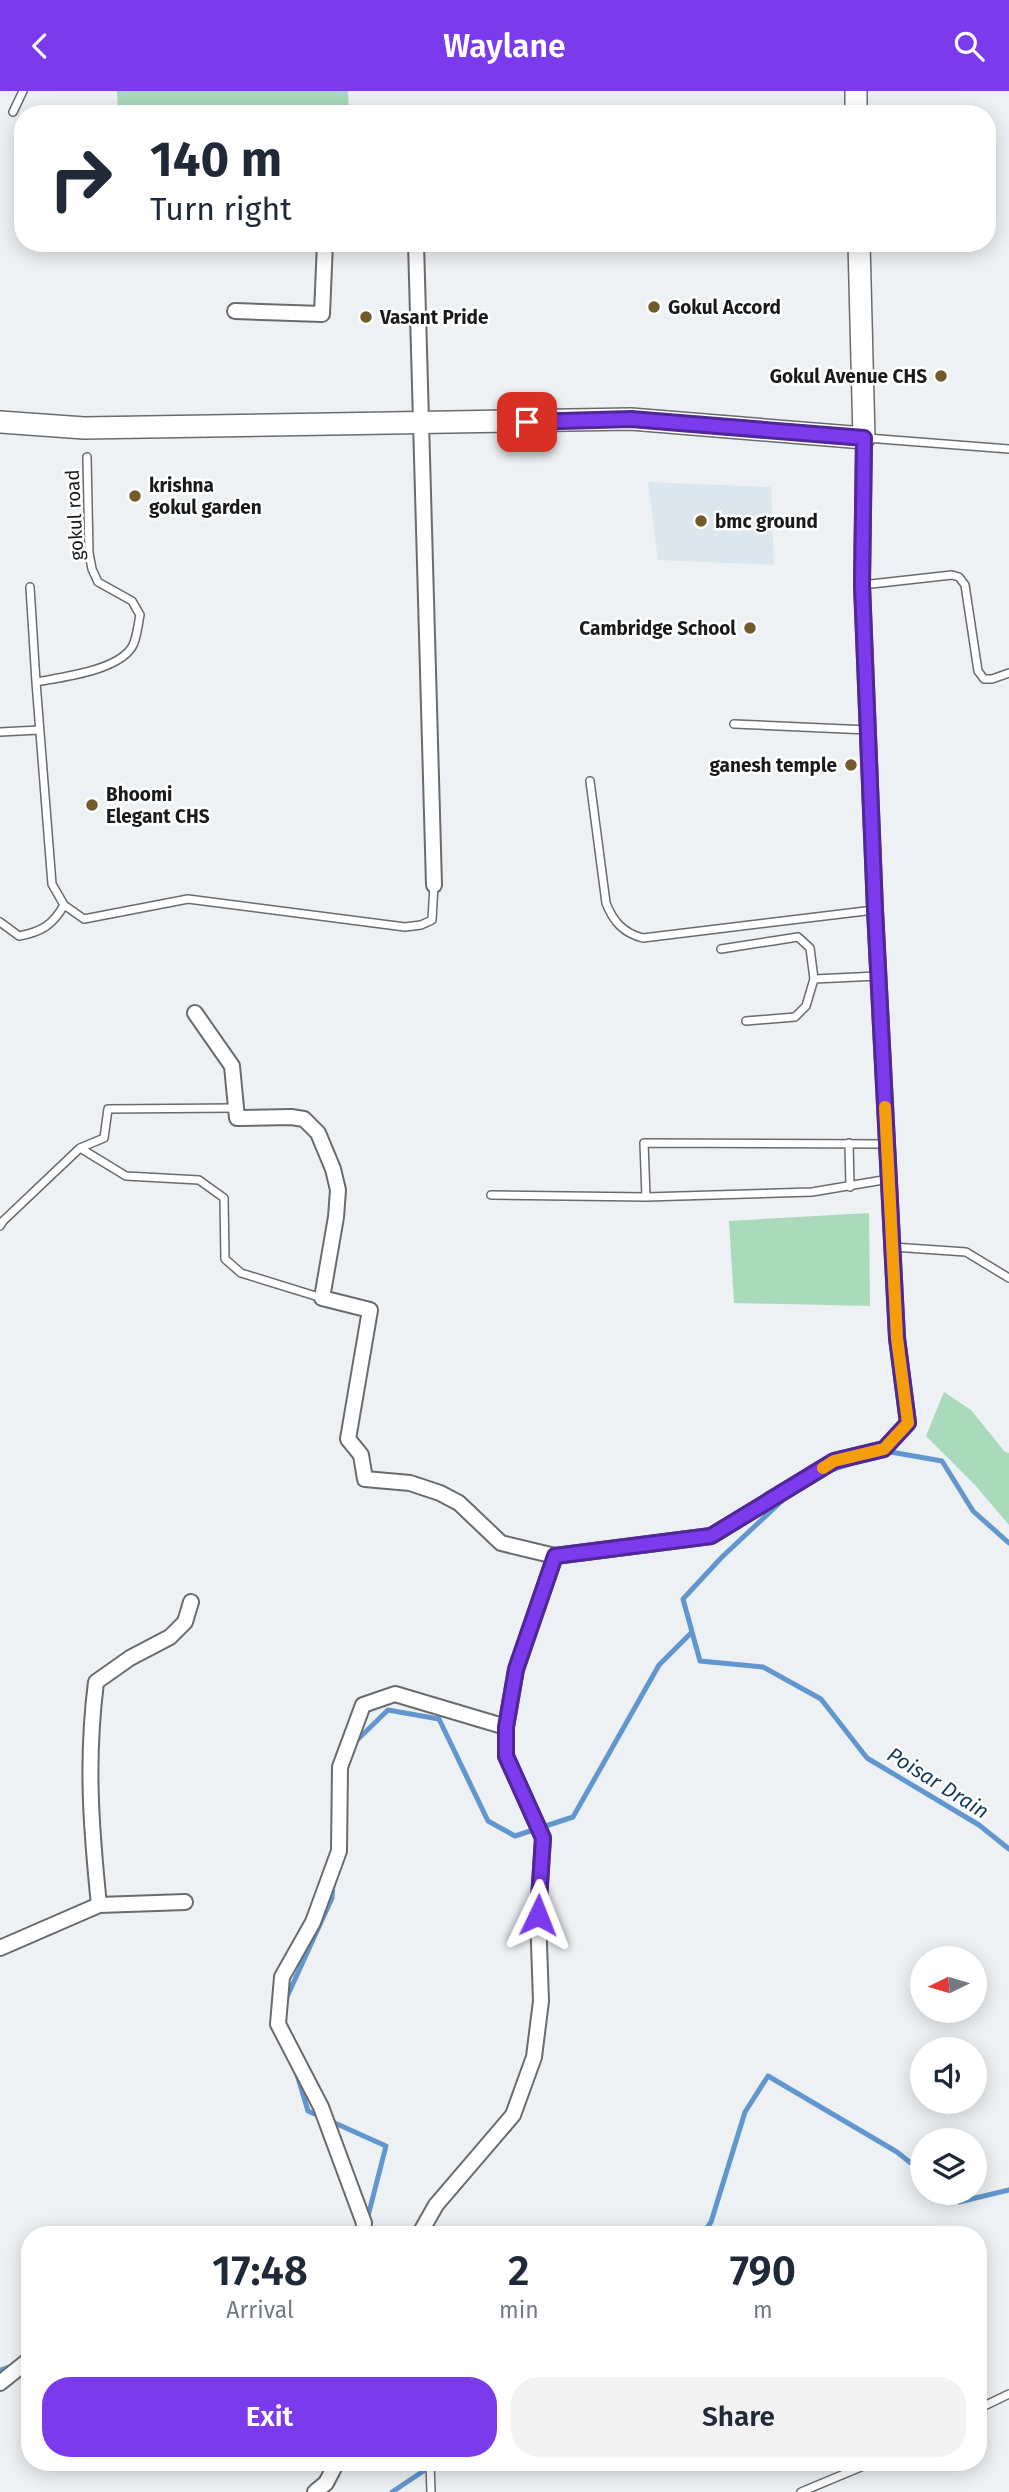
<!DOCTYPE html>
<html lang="en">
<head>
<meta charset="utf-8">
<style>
  body { margin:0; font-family:"Fira Sans",sans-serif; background:#f2f2f3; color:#1f2937; height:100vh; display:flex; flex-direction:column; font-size:26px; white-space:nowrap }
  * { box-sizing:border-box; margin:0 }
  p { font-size:23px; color:#747a83 }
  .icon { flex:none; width:38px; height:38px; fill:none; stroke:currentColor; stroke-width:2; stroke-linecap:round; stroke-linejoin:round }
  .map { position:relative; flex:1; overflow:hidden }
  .side { position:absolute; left:21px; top:2135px; width:966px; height:245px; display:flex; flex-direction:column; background:#fff; border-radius:28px; box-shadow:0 4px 18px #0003 }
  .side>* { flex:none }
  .top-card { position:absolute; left:14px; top:14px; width:982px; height:147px; border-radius:28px; box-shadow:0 4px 18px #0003; background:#fff; color:#1f2937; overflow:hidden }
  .needle { width:46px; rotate:265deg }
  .fabs { position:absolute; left:910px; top:1855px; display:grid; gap:14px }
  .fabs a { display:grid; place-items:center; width:77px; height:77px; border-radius:50%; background:#fff; box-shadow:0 4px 18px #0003; font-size:35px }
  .pin { position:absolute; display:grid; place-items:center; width:60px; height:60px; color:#fff; margin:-30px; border-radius:14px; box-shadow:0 4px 10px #0006 }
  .me { position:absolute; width:77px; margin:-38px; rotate:2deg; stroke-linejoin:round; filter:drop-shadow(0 0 5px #0008) }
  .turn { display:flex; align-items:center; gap:24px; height:147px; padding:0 21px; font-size:32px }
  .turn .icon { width:91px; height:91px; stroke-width:2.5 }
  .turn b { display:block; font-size:49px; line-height:60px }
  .eta { display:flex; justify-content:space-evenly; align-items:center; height:119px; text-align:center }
  .eta b { font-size:42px; font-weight:600; line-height:49px }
  .action { display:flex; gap:14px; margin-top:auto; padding:14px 21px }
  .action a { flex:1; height:80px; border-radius:28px; background:#7c3aed; color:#fff; font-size:28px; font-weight:600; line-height:80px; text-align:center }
  .action a+a { background:#f2f2f3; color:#1f2937 }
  header { display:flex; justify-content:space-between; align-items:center; height:91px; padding:0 21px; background:#7c3aed; color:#fff; font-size:32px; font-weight:600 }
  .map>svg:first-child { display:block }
  .built { fill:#dce6ed }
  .green { fill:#a9dabb }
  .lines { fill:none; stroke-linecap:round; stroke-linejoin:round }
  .stream { stroke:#6197ce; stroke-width:5 }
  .lane-casing { stroke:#696b6e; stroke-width:10 }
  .street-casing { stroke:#696b6e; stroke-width:18 }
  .secondary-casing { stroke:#696b6e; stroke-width:24 }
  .lane { stroke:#fff; stroke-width:7 }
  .street { stroke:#fff; stroke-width:14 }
  .secondary { stroke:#fff; stroke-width:21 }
  .route-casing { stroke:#51269a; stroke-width:18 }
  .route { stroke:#7c3aed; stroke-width:12 }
  .slow { stroke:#f59e0b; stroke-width:12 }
  .poi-dot { fill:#735a2b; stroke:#fff; stroke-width:2.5 }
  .labels { text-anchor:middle; stroke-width:5; stroke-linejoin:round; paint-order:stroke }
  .poi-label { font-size:19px; font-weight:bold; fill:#191a1b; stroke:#fff; text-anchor:start }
  .street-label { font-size:19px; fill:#191a1b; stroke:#fff }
  .water-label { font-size:21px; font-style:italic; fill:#123a5e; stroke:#fff }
</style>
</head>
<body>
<header><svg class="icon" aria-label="back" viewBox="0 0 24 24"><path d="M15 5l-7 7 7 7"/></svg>Waylane<svg class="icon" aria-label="search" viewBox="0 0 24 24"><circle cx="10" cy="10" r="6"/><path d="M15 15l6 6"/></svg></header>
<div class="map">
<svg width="1009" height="2401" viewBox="0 0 1009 2401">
  <rect width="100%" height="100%" fill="#eef1f3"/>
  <!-- built -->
  <path class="built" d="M648 391 771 396 774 474 658 469Z"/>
  <!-- green -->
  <path class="green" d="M117 0H348L349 23H118Z
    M869 1122 870 1215 734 1212 729 1130Z
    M944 1301 971 1319 1005 1361 1009 1362V1434L975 1394 926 1345Z"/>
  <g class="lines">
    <!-- stream -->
    <path class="stream" d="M885 1360 942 1370 973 1420 1009 1452
      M826 1381 850 1373
      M786 1406 722 1466 683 1508 700 1570 763 1576 821 1608 867 1667 979 1734 1009 1758
      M354 1652 388 1619 439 1628 488 1730 515 1745 573 1726 659 1574 692 1541
      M286 1908 332 1807 333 1792
      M296 1980 308 2020 386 2055 367 2129
      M947 2102 959 2111 1009 2099
      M702 2144 711 2131 745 2021 768 1985 897 2061 922 2081
      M0 2279 13 2275
      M392 2401 437 2371"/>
    <defs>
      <path id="lane" d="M13 21 23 0
        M867 347 1009 358
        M87 366 89 462 92 478 98 491 132 510 140 524C138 533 137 548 132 556 117 580 62 586 36 591L52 793 64 814 84 828 188 808 405 836 421 834 432 829 434 794
        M862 494 952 484 959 486 965 494 978 580 984 588H992L1009 582
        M30 496 36 591
        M734 633 868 639
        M0 641 39 639
        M590 690 606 812C613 830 623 842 643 847L874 819
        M0 831 19 845C41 841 53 834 64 814
        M721 858 798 846 810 857 814 888
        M746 930 795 926 806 915 814 888 878 885
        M849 1052 850 1096
        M80 1057 126 1085 199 1089 224 1107 225 1168 241 1182 322 1207
        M491 1104 646 1106 812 1101 889 1088
        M646 1106 644 1052 887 1053
        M0 1135 3 1130 80 1057 104 1047 108 1018 236 1017
        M893 1156 966 1161 1009 1187
        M978 2318 1009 2303
        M430 2371 431 2401
        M801 2401 873 2371"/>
      <path id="street" d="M416 152 434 794
        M235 220 322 223 325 152
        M195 922 232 975 237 1027 291 1026 304 1028 318 1042 333 1078 338 1099 336 1126 322 1207 370 1219 348 1348 361 1364 365 1388 410 1392 440 1402 459 1412 501 1452 555 1465 711 1445 834 1370 884 1358 908 1332 897 1247 875 819 862 494 864 347
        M99 1814C91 1736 86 1670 96 1591L130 1567 170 1546 185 1531 191 1511
        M0 1857 99 1814 185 1811
        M363 2144 364 2132 321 2016 278 1933 282 1886 313 1831 339 1760 340 1676 363 1614 395 1603 506 1636
        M419 2144 436 2114 513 2024 534 1966 541 1910 538 1824 543 1747 506 1665V1636L516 1579 555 1465
        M0 2292 30 2268
        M315 2401 326 2392 337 2371"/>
      <path id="secondary" d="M856 0V23
        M0 331 84 337 631 328 864 347 859 152"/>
    </defs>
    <!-- lane casing -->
    <use href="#lane" class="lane-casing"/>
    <!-- street casing -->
    <use href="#street" class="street-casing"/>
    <!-- secondary casing -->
    <use href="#secondary" class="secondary-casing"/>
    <!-- lane -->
    <use href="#lane" class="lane"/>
    <!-- street -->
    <use href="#street" class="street"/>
    <!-- secondary -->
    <use href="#secondary" class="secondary"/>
  </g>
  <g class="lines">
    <defs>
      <path id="route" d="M527 331 631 328 864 347 862 494 875 819 897 1247 908 1332 884 1358 834 1370 711 1445 555 1465 516 1578 506 1636V1665L543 1747 538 1824"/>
    </defs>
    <!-- route casing -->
    <use href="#route" class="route-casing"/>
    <!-- route -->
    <use href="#route" class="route"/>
    <!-- slow -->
    <path class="slow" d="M823 1377 834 1370 884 1358 908 1332 897 1247 885 1016"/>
  </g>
  <!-- markers -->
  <g class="poi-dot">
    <circle cx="654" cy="216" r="7"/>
    <circle cx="366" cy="226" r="7"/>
    <circle cx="941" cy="285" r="7"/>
    <circle cx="135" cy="405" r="7"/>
    <circle cx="701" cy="430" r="7"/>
    <circle cx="750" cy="537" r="7"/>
    <circle cx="851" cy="674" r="7"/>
    <circle cx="92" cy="714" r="7"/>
  </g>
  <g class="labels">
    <!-- poi labels -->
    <g class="poi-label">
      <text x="668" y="223">Gokul Accord</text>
      <text x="380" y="233">Vasant Pride</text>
      <text x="927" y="292" text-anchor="end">Gokul Avenue CHS</text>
      <text x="149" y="401">krishna<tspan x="149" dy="22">gokul garden</tspan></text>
      <text x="715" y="437">bmc ground</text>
      <text x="736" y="544" text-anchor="end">Cambridge School</text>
      <text x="837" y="681" text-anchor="end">ganesh temple</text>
      <text x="106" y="710">Bhoomi<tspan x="106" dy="22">Elegant CHS</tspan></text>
    </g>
    <!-- street labels -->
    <g class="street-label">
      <text transform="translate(74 424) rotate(-93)" y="7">gokul road</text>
    </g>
    <!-- water labels -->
    <g class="water-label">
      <text transform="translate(938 1692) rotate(32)" y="7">Poisar Drain</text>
    </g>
  </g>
</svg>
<div class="fabs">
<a><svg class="needle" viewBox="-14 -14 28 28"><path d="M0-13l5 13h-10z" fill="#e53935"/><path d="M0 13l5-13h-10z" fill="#747a83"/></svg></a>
<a><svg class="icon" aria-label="sound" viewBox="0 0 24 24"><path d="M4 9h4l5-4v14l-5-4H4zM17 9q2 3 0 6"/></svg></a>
<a><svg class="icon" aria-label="layers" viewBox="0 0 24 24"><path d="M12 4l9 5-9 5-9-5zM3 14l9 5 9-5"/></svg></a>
</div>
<div class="pin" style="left:527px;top:331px;background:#d93025"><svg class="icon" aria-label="arrive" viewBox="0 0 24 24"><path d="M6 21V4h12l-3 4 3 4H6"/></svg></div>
<svg class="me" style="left:538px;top:1824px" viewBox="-20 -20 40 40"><path d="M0-17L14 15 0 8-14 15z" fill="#7c3aed" stroke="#fff" stroke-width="4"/></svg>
<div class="top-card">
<div class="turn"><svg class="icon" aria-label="right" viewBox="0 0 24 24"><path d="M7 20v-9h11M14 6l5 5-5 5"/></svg><div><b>140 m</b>Turn right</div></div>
</div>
<section class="side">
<div class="eta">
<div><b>17:48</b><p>Arrival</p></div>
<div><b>2</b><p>min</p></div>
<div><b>790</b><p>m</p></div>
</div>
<div class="action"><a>Exit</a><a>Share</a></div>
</section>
</div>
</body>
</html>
